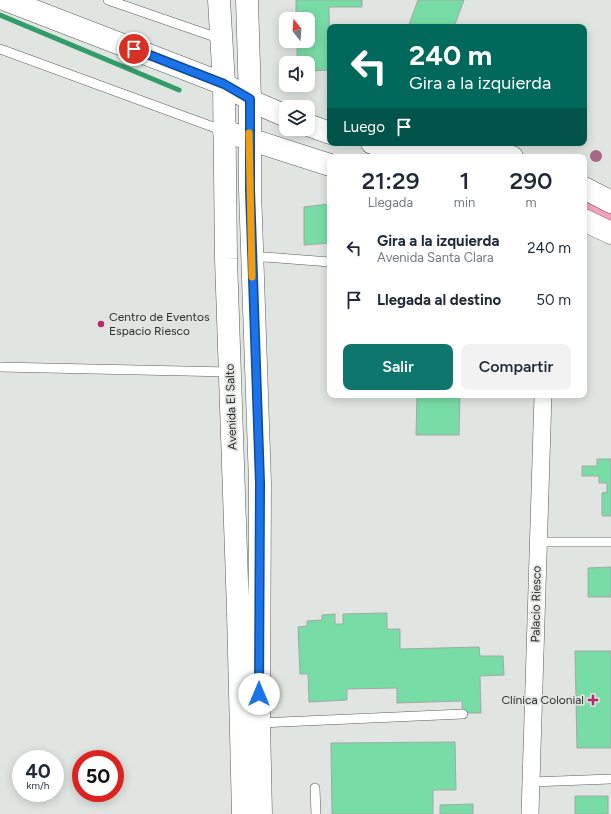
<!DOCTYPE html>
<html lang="es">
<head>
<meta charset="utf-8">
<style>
  body { margin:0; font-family:Figtree,sans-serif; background:#f2f2f3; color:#1f2937; height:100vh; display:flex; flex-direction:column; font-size:15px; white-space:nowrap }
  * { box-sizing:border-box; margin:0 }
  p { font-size:13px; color:#747a83 }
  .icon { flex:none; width:22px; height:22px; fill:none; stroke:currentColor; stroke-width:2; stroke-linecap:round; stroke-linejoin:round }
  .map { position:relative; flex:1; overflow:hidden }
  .sheet { position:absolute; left:327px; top:154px; width:260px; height:244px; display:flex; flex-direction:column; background:#fff; border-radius:8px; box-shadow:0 2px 10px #0003 }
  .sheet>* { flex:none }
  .banner { position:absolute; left:327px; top:24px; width:260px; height:122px; border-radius:8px; box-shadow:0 2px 10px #0003; background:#00695c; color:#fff; overflow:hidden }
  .needle { width:26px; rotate:343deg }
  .tools { position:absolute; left:279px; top:12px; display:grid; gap:8px }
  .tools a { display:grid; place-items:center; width:36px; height:36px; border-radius:8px; background:#fff; box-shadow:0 2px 10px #0003; font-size:20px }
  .speed { position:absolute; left:12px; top:750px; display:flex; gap:8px; font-size:20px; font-weight:700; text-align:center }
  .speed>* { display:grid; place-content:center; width:52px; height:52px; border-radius:50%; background:#fff; box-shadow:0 2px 10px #0003; line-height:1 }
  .speed small { font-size:10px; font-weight:400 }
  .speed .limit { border:6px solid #d22; background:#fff; color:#111 }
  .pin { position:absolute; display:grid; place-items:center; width:34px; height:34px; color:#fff; margin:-17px; border:2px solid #fff; border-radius:50%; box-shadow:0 1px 4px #0007 }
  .me { position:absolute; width:44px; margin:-22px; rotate:0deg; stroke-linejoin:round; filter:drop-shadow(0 0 3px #0008) }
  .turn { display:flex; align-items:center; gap:14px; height:84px; padding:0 16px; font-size:18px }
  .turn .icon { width:52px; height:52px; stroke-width:2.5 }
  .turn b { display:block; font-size:28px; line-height:34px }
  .then { display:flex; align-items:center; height:38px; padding:0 16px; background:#0003; gap:8px; font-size:15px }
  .eta { display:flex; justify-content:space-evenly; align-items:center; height:68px; text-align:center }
  .eta b { font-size:24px; font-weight:600; line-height:28px }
  .button { display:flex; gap:8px; margin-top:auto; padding:8px 16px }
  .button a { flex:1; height:46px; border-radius:8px; background:#0f766e; color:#fff; font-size:16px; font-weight:600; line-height:46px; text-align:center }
  .button a+a { background:#f2f2f3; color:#1f2937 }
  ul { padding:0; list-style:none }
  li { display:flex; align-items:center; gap:12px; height:52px; padding:0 16px }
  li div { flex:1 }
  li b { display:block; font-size:15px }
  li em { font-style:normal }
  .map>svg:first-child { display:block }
  .green { fill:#f79fbe }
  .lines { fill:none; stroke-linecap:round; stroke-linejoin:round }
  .stream { stroke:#329c6a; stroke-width:5 }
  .building { fill:#78dca6; stroke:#a3a8a5 }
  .service-casing { stroke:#595d5b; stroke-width:10 }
  .minor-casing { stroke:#595d5b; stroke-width:18 }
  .tertiary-casing { stroke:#595d5b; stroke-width:23 }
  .secondary-casing { stroke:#595d5b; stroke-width:23 }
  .service { stroke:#fff; stroke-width:9 }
  .minor { stroke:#fff; stroke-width:17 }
  .tertiary { stroke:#fff; stroke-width:22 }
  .secondary { stroke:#fff; stroke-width:22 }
  .tree { fill:#a76789 }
  .route-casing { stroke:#114b97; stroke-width:10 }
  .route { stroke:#1a73e8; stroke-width:7 }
  .slow { stroke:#f59e0b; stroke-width:7 }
  .poi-dot { fill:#b42b6b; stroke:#e0e5e2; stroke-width:1.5 }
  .labels { text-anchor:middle; stroke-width:3.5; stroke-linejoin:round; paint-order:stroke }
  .poi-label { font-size:12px; fill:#2d2e2d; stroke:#e0e5e2; text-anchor:start }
  .street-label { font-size:12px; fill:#2d2e2d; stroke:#e0e5e2 }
</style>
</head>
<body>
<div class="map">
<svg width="611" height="814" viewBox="0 0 611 814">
  <rect width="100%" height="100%" fill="#e0e5e2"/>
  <!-- green -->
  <path class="green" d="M584 199 611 213V222L584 208Z"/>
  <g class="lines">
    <!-- stream -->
    <path class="stream" d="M0 15 179 90"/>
  </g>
  <!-- building -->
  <path class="building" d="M296 0H362V7H329L330 70 308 71V63H297V41H308V19H296Z
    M418 0H464L454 27H408Z
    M328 204 330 207V243L304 245V207Z
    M417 395H460L459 435H416Z
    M597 459H611V516H602V493L607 492V483H599V476H582V466H597Z
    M611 567V597H588V568Z
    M387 613V629H400V649L479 647 480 656H503L504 675 480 676 481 713H462V701L397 703V688L347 689V700L309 702 308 674H300L298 627 307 626V621L322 620V615L335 614V624H343V614Z
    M575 651H611V748H577Z
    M455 742 456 790H433V814H332L331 743Z
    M575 796H608V814H575Z
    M473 804V814H440V805Z"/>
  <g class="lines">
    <defs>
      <path id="service" d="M108 0 221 39
        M0 49 224 131
        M252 258 265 257 330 262
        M0 367 230 372
        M537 542H611
        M259 723 463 714
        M531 782 611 779
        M315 788 316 814"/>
      <path id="minor" d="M530 814 543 395"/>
      <path id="tertiary" d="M6 0 224 84 256 103 286 116
        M308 125 330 133
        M224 131 330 165
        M372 143 450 147 494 152 512 157
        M584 188 611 202
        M584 220 611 233"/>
      <path id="secondary" d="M219 0 224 84 226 259 238 611 243 814
        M247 0 250 99V190L260 483 259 723 261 814"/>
    </defs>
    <!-- service casing -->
    <use href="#service" class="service-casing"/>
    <!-- minor casing -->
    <use href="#minor" class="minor-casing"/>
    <!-- tertiary casing -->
    <use href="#tertiary" class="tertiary-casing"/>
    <!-- secondary casing -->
    <use href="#secondary" class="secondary-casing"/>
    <!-- service -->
    <use href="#service" class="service"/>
    <!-- minor -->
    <use href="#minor" class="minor"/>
    <!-- tertiary -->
    <use href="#tertiary" class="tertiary"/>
    <!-- secondary -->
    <use href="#secondary" class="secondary"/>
  </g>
  <!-- trees -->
  <circle class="tree" cx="596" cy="156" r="6"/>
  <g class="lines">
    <defs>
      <path id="route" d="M134 49 224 84 250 99V190L260 483 259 694"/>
    </defs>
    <!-- route casing -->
    <use href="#route" class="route-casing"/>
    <!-- route -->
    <use href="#route" class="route"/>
    <!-- slow -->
    <path class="slow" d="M249 133 252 277"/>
  </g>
  <!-- markers -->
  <g class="poi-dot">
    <circle cx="101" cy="324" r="4"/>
    <path d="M591 694h4v4h4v4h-4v4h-4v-4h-4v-4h4z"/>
  </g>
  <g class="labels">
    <!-- poi labels -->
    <g class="poi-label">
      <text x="109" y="321">Centro de Eventos<tspan x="109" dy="14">Espacio Riesco</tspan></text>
      <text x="584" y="704" text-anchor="end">Clínica Colonial</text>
    </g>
    <!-- street labels -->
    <g class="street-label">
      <text transform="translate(231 407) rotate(-92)" y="4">Avenida El Salto</text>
      <text transform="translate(536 604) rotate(-89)" y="4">Palacio Riesco</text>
    </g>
  </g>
</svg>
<div class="tools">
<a><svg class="needle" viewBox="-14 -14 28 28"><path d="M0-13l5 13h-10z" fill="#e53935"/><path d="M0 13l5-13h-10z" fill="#747a83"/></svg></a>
<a><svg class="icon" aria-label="sound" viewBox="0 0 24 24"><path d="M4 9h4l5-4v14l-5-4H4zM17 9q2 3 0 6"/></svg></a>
<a><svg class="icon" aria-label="layers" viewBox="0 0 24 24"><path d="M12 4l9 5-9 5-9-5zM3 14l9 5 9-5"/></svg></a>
</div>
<div class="speed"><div>40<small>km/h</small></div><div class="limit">50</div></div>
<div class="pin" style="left:134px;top:49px;background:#d93025"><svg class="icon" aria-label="arrive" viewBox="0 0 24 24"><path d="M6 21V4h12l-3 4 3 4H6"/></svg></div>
<svg class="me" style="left:259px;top:694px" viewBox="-20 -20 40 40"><circle r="19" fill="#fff"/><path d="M0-13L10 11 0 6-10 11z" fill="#1a73e8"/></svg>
<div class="banner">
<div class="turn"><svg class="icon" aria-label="left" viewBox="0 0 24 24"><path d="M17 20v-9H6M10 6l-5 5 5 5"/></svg><div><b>240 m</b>Gira a la izquierda</div></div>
<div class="then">Luego<svg class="icon" aria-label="arrive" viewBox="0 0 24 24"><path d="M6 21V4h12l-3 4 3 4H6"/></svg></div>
</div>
<section class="sheet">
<div class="eta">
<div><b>21:29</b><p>Llegada</p></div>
<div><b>1</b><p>min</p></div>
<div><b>290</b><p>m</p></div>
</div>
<ul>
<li><svg class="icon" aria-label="left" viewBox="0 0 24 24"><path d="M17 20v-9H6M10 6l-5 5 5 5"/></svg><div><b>Gira a la izquierda</b><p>Avenida Santa Clara</p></div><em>240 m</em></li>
<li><svg class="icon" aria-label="arrive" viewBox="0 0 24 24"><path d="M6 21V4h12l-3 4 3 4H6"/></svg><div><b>Llegada al destino</b></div><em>50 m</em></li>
</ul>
<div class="button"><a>Salir</a><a>Compartir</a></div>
</section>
</div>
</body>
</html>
